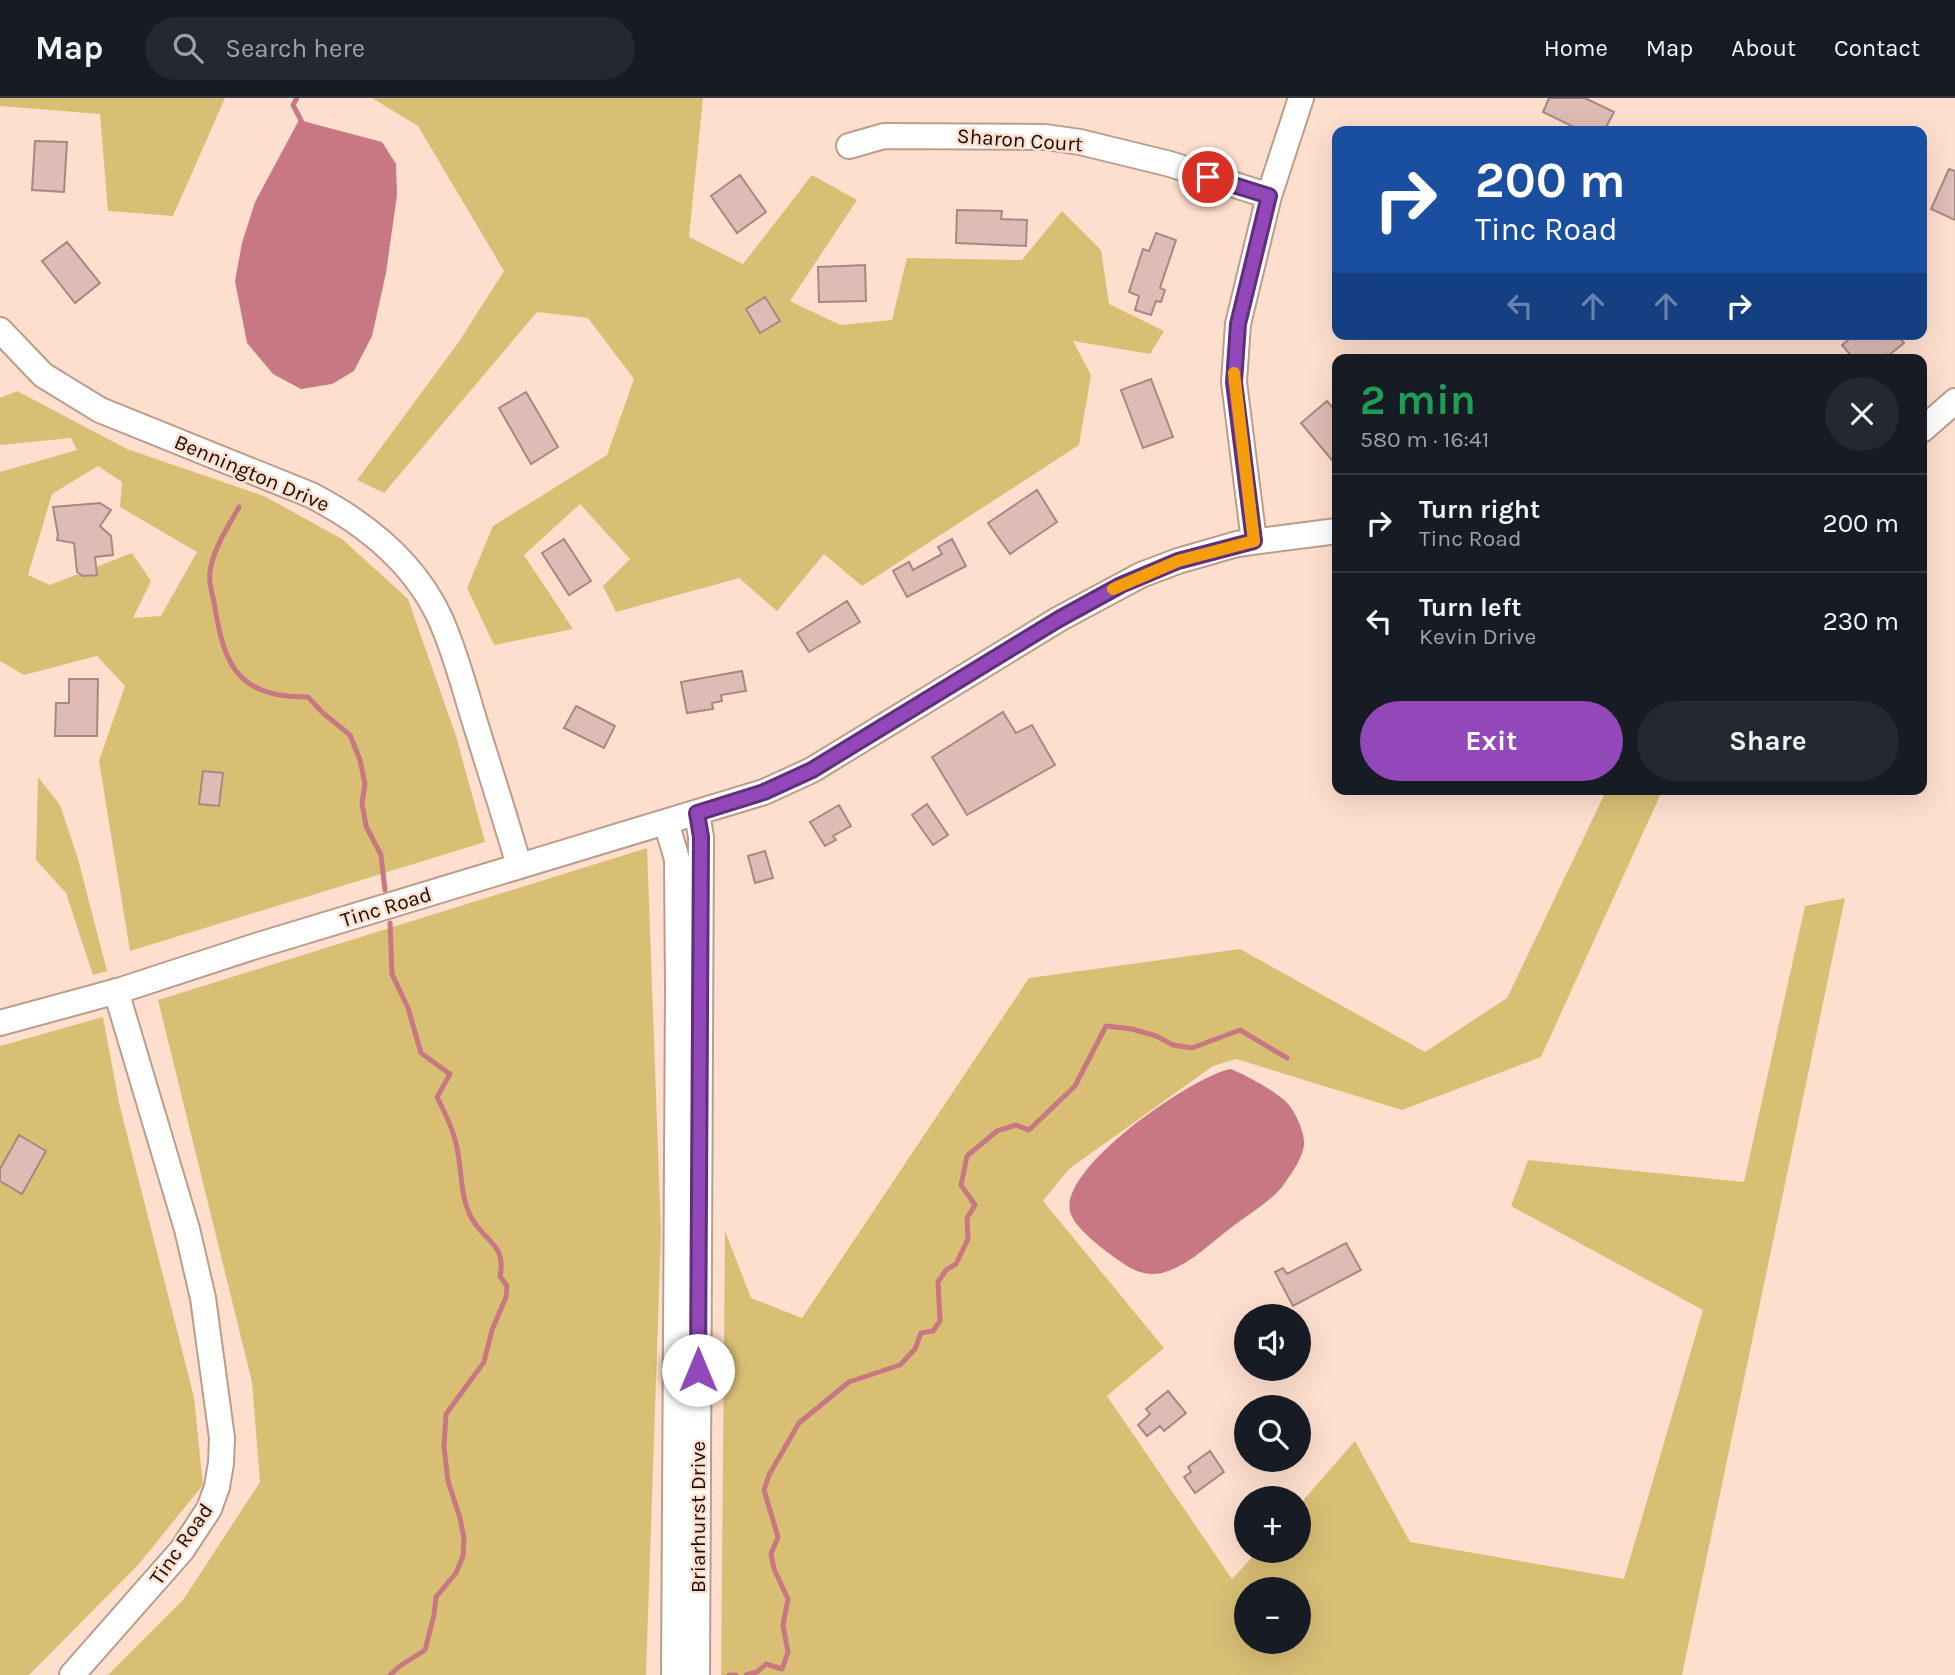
<!DOCTYPE html>
<html lang="en">
<head>
<meta charset="utf-8">
<style>
  body { margin:0; font-family:Karla,sans-serif; background:#242831; color:#f1f3f6; height:100vh; display:flex; flex-direction:column; font-size:26px; white-space:nowrap }
  * { box-sizing:border-box; margin:0 }
  p { font-size:23px; color:#9ea1a6 }
  .icon { flex:none; width:38px; height:38px; fill:none; stroke:currentColor; stroke-width:2; stroke-linecap:round; stroke-linejoin:round }
  .map { position:relative; flex:1; overflow:hidden }
  .side { position:absolute; left:1332px; top:256px; width:595px; height:441px; display:flex; flex-direction:column; background:#171b24; border-radius:14px; box-shadow:0 7px 28px #0002 }
  .side>* { flex:none }
  .hud { position:absolute; left:1332px; top:28px; width:595px; height:214px; border-radius:14px; box-shadow:0 7px 28px #0002; background:#1a4fa0; color:#fff; overflow:hidden }
  .controls { position:absolute; left:1234px; top:1206px; display:grid; gap:14px }
  .controls a { display:grid; place-items:center; width:77px; height:77px; border-radius:50%; background:#171b24; box-shadow:0 7px 28px #0002; font-size:35px }
  .pin { position:absolute; display:grid; place-items:center; width:60px; height:60px; color:#fff; margin:-30px; border:4px solid #fff; border-radius:50%; box-shadow:0 2px 7px #0007 }
  .me { position:absolute; width:77px; margin:-38px; rotate:0deg; stroke-linejoin:round; filter:drop-shadow(0 0 5px #0008) }
  .turn { display:flex; align-items:center; gap:24px; height:147px; padding:0 28px; font-size:32px }
  .turn .icon { width:91px; height:91px; stroke-width:2.5 }
  .turn b { display:block; font-size:49px; line-height:60px }
  .lanes { display:flex; align-items:center; height:66px; padding:0 28px; background:#0003; justify-content:center; gap:35px; direction:ltr }
  .lanes .off { opacity:.35 }
  .round { display:grid; place-items:center; flex:none; width:74px; height:74px; border-radius:37px; background:#242831 }
  .headline { display:flex; align-items:center; justify-content:space-between; height:119px; padding:0 28px }
  h1 { font-size:42px; font-weight:700; line-height:52px; color:#1e9e55 }
  .primary-button { display:flex; gap:14px; margin-top:auto; padding:14px 28px }
  .primary-button a { flex:1; height:80px; border-radius:42px; background:#9348ba; color:#fff; font-size:28px; font-weight:700; line-height:80px; text-align:center }
  .primary-button a+a { background:#242831; color:#f1f3f6 }
  ul { padding:0; list-style:none }
  li { display:flex; align-items:center; gap:21px; height:98px; padding:0 28px; border-top:2px solid #363941 }
  li div { flex:1 }
  li b { display:block; font-size:26px }
  li em { font-style:normal }
  header { display:flex; align-items:center; gap:42px; box-sizing:border-box; height:98px; padding:0 35px; background:#171b24; border-bottom:2px solid #363941 }
  header strong { font-size:33px }
  nav { display:flex; gap:38px; margin-inline-start:auto; font-size:24px }
  .search { width:490px; height:63px; background:#242831; display:flex; align-items:center; gap:18px; box-sizing:border-box; padding:0 24px; border-radius:38px; color:#9ea1a6; font-size:26px }
  .map>svg:first-child { display:block }
  .green { fill:#d9bf74; fill-rule:evenodd }
  .water { fill:#c87883 }
  .lines { fill:none; stroke-linecap:round; stroke-linejoin:round }
  .stream { stroke:#c87883; stroke-width:5 }
  .building { fill:#debbb4; stroke:#a98881; stroke-width:2 }
  .minor-casing { stroke:#ba9d8c; stroke-width:28 }
  .minor { stroke:#fff; stroke-width:24 }
  .route-casing { stroke:#602f79; stroke-width:18 }
  .route { stroke:#9348ba; stroke-width:12 }
  .slow { stroke:#f59e0b; stroke-width:12 }
  .labels { text-anchor:middle; stroke-width:5; stroke-linejoin:round; paint-order:stroke }
  .street-label { font-size:21px; fill:#180e08; stroke:#fedfce }
</style>
</head>
<body>
<header>
<strong>Map</strong>
<div class="search"><svg class="icon" aria-label="search" viewBox="0 0 24 24"><circle cx="10" cy="10" r="6"/><path d="M15 15l6 6"/></svg>Search here</div>
<nav><a>Home</a><a>Map</a><a>About</a><a>Contact</a></nav>
</header>
<div class="map">
<svg width="1955" height="1577" viewBox="0 0 1955 1577">
  <rect width="100%" height="100%" fill="#fedfce"/>
  <!-- green -->
  <path class="green" d="M0 0H225L173 118 108 113 100 16 0 8Z
    M372 0H703L689 139 743 166 812 77 857 102 790 203 840 227 892 222 907 160 1022 162 1062 113 1101 152 1109 206 1164 233 1150 256 1073 243 1091 277 1079 347 862 488 824 456 777 513 739 480 616 514 603 488 630 461 580 406 524 457 573 531 494 547 467 490 493 428 607 357 634 281 588 220 537 214 384 395 357 382 458 245 504 173 418 28Z
    M17 293 127 351 264 398 342 441 408 501 456 638 485 744 130 853 99 663 125 588 97 558 24 577 0 563V374L77 352 71 340 0 347V300ZM98 368 122 384 120 409 197 454 161 518 133 520 151 483 132 455 50 487 28 477 52 396Z
    M38 679 60 707 78 761 107 873 93 877 66 795 36 762Z
    M1607 691H1663L1541 959 1402 1012 1236 961 1213 968 1069 1071 1043 1103 1164 1250 1107 1298 1232 1481 1258 1453 1298 1452 1299 1407 1355 1343 1410 1444 1624 1481 1703 1212 1511 1108 1528 1062 1744 1084 1805 808 1845 800 1682 1577H721L725 1133 751 1200 802 1220 1029 880 1240 851 1425 954 1507 900ZM1298 1491V1544H1246V1491Z
    M647 750 661 1134 646 1577H108L183 1502 260 1384 252 1284 158 902Z
    M103 919 119 1005 194 1299 203 1387 138 1467 29 1577H0V948Z"/>
  <!-- water -->
  <path class="water" d="M299 22 382 44 396 66 397 97 386 175 372 238 354 273 332 286 301 291 273 276 247 245 235 183 242 145 255 104Z
    M1230 971C1243 975 1281 996 1289 1007 1296 1016 1305 1035 1304 1046 1303 1060 1290 1078 1282 1089 1269 1105 1245 1118 1228 1132 1207 1148 1188 1168 1162 1175 1150 1178 1136 1174 1127 1168 1111 1157 1074 1132 1070 1113 1060 1069 1192 979 1230 971Z"/>
  <g class="lines">
    <!-- stream -->
    <path class="stream" d="M297 0 293 7 304 28
      M239 409C229 427 215 448 211 468 207 483 213 496 215 510 225 572 241 599 308 599L323 615 350 637 360 662 365 686 362 705 366 728 381 757 385 792
      M390 825 392 876 408 910 421 955 450 976 437 999C445 1015 454 1033 457 1050 462 1072 460 1098 471 1119 484 1144 507 1146 500 1178L507 1188 506 1199 492 1232 484 1264 446 1316 444 1349 448 1383 460 1420 464 1440 463 1458 456 1475 436 1499 434 1517 425 1552 400 1568 390 1577
      M729 1577H736
      M746 1577 757 1574 766 1566 782 1571 788 1554 783 1527 788 1501 774 1471 771 1456 778 1439 764 1392 769 1377 799 1325 849 1284 900 1267 915 1251 921 1235 933 1233 940 1223 938 1184 946 1172 956 1166 968 1141 967 1120 975 1107 961 1087 967 1058 997 1033 1016 1027 1029 1032 1075 988 1106 928 1132 931 1156 938 1173 947 1192 950 1240 932 1287 960"/>
  </g>
  <!-- building -->
  <path class="building" d="M1549 0H1585L1614 14 1604 33H1582L1543 14Z
    M35 43 67 44 64 94 32 92Z
    M1949 71 1955 73V122L1931 111Z
    M740 77 766 114 737 135 711 98Z
    M957 112 1002 113 1001 121 1027 122 1026 148 956 145Z
    M1156 135 1176 142 1160 190 1165 192 1161 204 1156 203 1151 217 1135 212 1139 198 1129 194 1143 151 1149 153Z
    M67 144 100 185 75 205 42 163Z
    M865 167 866 203 819 204 818 169Z
    M765 199 780 223 760 235 746 211Z
    M1855 236H1896L1904 245 1888 258 1886 256 1880 261 1876 259 1873 261H1854L1842 247Z
    M1151 281 1173 339 1143 350 1121 292Z
    M526 294 558 349 531 366 499 310Z
    M1327 303 1337 315 1336 367 1301 325Z
    M1037 392 1057 424 1010 456 988 425Z
    M100 405 111 412 100 428 111 438 113 457 95 459 97 477 83 478 77 474 74 445 57 442 58 437 53 409Z
    M564 441 591 483 569 497 542 455Z
    M952 441 966 468 907 499 893 473 909 464 913 472 942 456 938 449Z
    M847 503 860 524 809 554 797 535Z
    M742 573 746 593 721 597 722 603 712 605 713 611 687 615 681 584Z
    M69 581H98L97 638H55L56 605H69Z
    M576 608 615 628 604 650 564 630Z
    M1003 614 1016 635 1032 627 1055 667 967 717 932 659Z
    M203 673 223 675 219 708 199 706Z
    M927 706 948 737 933 747 912 717Z
    M839 707 851 728 833 738 836 742 825 748 810 724Z
    M765 753 773 780 755 785 748 758Z
    M19 1037 46 1053 22 1096 0 1083V1071Z
    M1346 1145 1361 1172 1293 1208 1275 1174 1283 1170 1287 1176Z
    M1168 1293 1186 1315 1164 1333 1160 1328 1147 1338 1138 1327 1150 1316 1146 1311Z
    M1210 1353 1224 1374 1195 1395 1184 1379 1191 1374 1188 1369Z"/>
  <g class="lines">
    <defs>
      <path id="minor" d="M849 48 884 38 1045 39 1080 44 1170 66 1269 98
        M0 232 43 277 100 312 311 397C365 425 414 464 440 520 456 555 465 593 477 631 491 676 506 722 519 768
        M1922 332 1955 303
        M1254 443 1234 284 1238 226 1269 98 1301 0
        M666 724 677 761 678 890 674 1577
        M0 925 121 892 259 847 764 694 812 672 1059 521 1141 477 1178 463 1237 446 1337 433
        M72 1577 182 1452 209 1411 217 1389 221 1365 222 1340 203 1200 187 1131 116 893
        M697 1577 701 739 697 715"/>
    </defs>
    <!-- minor casing -->
    <use href="#minor" class="minor-casing"/>
    <!-- minor -->
    <use href="#minor" class="minor"/>
  </g>
  <g class="lines">
    <defs>
      <path id="route" d="M698 1272 701 739 697 715 764 694 812 672 1059 521 1121 487 1178 463 1254 443 1234 284 1238 226 1269 98 1208 79"/>
    </defs>
    <!-- route casing -->
    <use href="#route" class="route-casing"/>
    <!-- route -->
    <use href="#route" class="route"/>
    <!-- slow -->
    <path class="slow" d="M1113 491 1178 463 1254 443 1234 275"/>
  </g>
  <g class="labels">
    <!-- street labels -->
    <g class="street-label">
      <text transform="translate(1020 42) rotate(4)" y="7">Sharon Court</text>
      <text transform="translate(252 375) rotate(23)" y="7">Bennington Drive</text>
      <text transform="translate(386 809) rotate(-17)" y="7">Tinc Road</text>
      <text transform="translate(698 1419) rotate(-90)" y="7">Briarhurst Drive</text>
      <text transform="translate(181 1446) rotate(-55)" y="7">Tinc Road</text>
    </g>
  </g>
</svg>
<div class="controls">
<a><svg class="icon" aria-label="sound" viewBox="0 0 24 24"><path d="M4 9h4l5-4v14l-5-4H4zM17 9q2 3 0 6"/></svg></a>
<a><svg class="icon" aria-label="search" viewBox="0 0 24 24"><circle cx="10" cy="10" r="6"/><path d="M15 15l6 6"/></svg></a>
<a>+</a>
<a>−</a>
</div>
<div class="pin" style="left:1208px;top:79px;background:#d93025"><svg class="icon" aria-label="arrive" viewBox="0 0 24 24"><path d="M6 21V4h12l-3 4 3 4H6"/></svg></div>
<svg class="me" style="left:698px;top:1272px" viewBox="-20 -20 40 40"><circle r="19" fill="#fff"/><path d="M0-13L10 11 0 6-10 11z" fill="#9348ba"/></svg>
<div class="hud">
<div class="turn"><svg class="icon" aria-label="right" viewBox="0 0 24 24"><path d="M7 20v-9h11M14 6l5 5-5 5"/></svg><div><b>200 m</b>Tinc Road</div></div>
<div class="lanes"><svg class="icon off" aria-label="left" viewBox="0 0 24 24"><path d="M17 20v-9H6M10 6l-5 5 5 5"/></svg><svg class="icon off" aria-label="ahead" viewBox="0 0 24 24"><path d="M12 20V5M6 11l6-6 6 6"/></svg><svg class="icon off" aria-label="ahead" viewBox="0 0 24 24"><path d="M12 20V5M6 11l6-6 6 6"/></svg><svg class="icon" aria-label="right" viewBox="0 0 24 24"><path d="M7 20v-9h11M14 6l5 5-5 5"/></svg></div>
</div>
<section class="side">
<div class="headline"><div><h1>2 min</h1><p>580 m · 16:41</p></div><a class="round"><svg class="icon" aria-label="close" viewBox="0 0 24 24"><path d="M6 6l12 12M18 6L6 18"/></svg></a></div>
<ul>
<li><svg class="icon" aria-label="right" viewBox="0 0 24 24"><path d="M7 20v-9h11M14 6l5 5-5 5"/></svg><div><b>Turn right</b><p>Tinc Road</p></div><em>200 m</em></li>
<li><svg class="icon" aria-label="left" viewBox="0 0 24 24"><path d="M17 20v-9H6M10 6l-5 5 5 5"/></svg><div><b>Turn left</b><p>Kevin Drive</p></div><em>230 m</em></li>
</ul>
<div class="primary-button"><a>Exit</a><a>Share</a></div>
</section>
</div>
</body>
</html>
